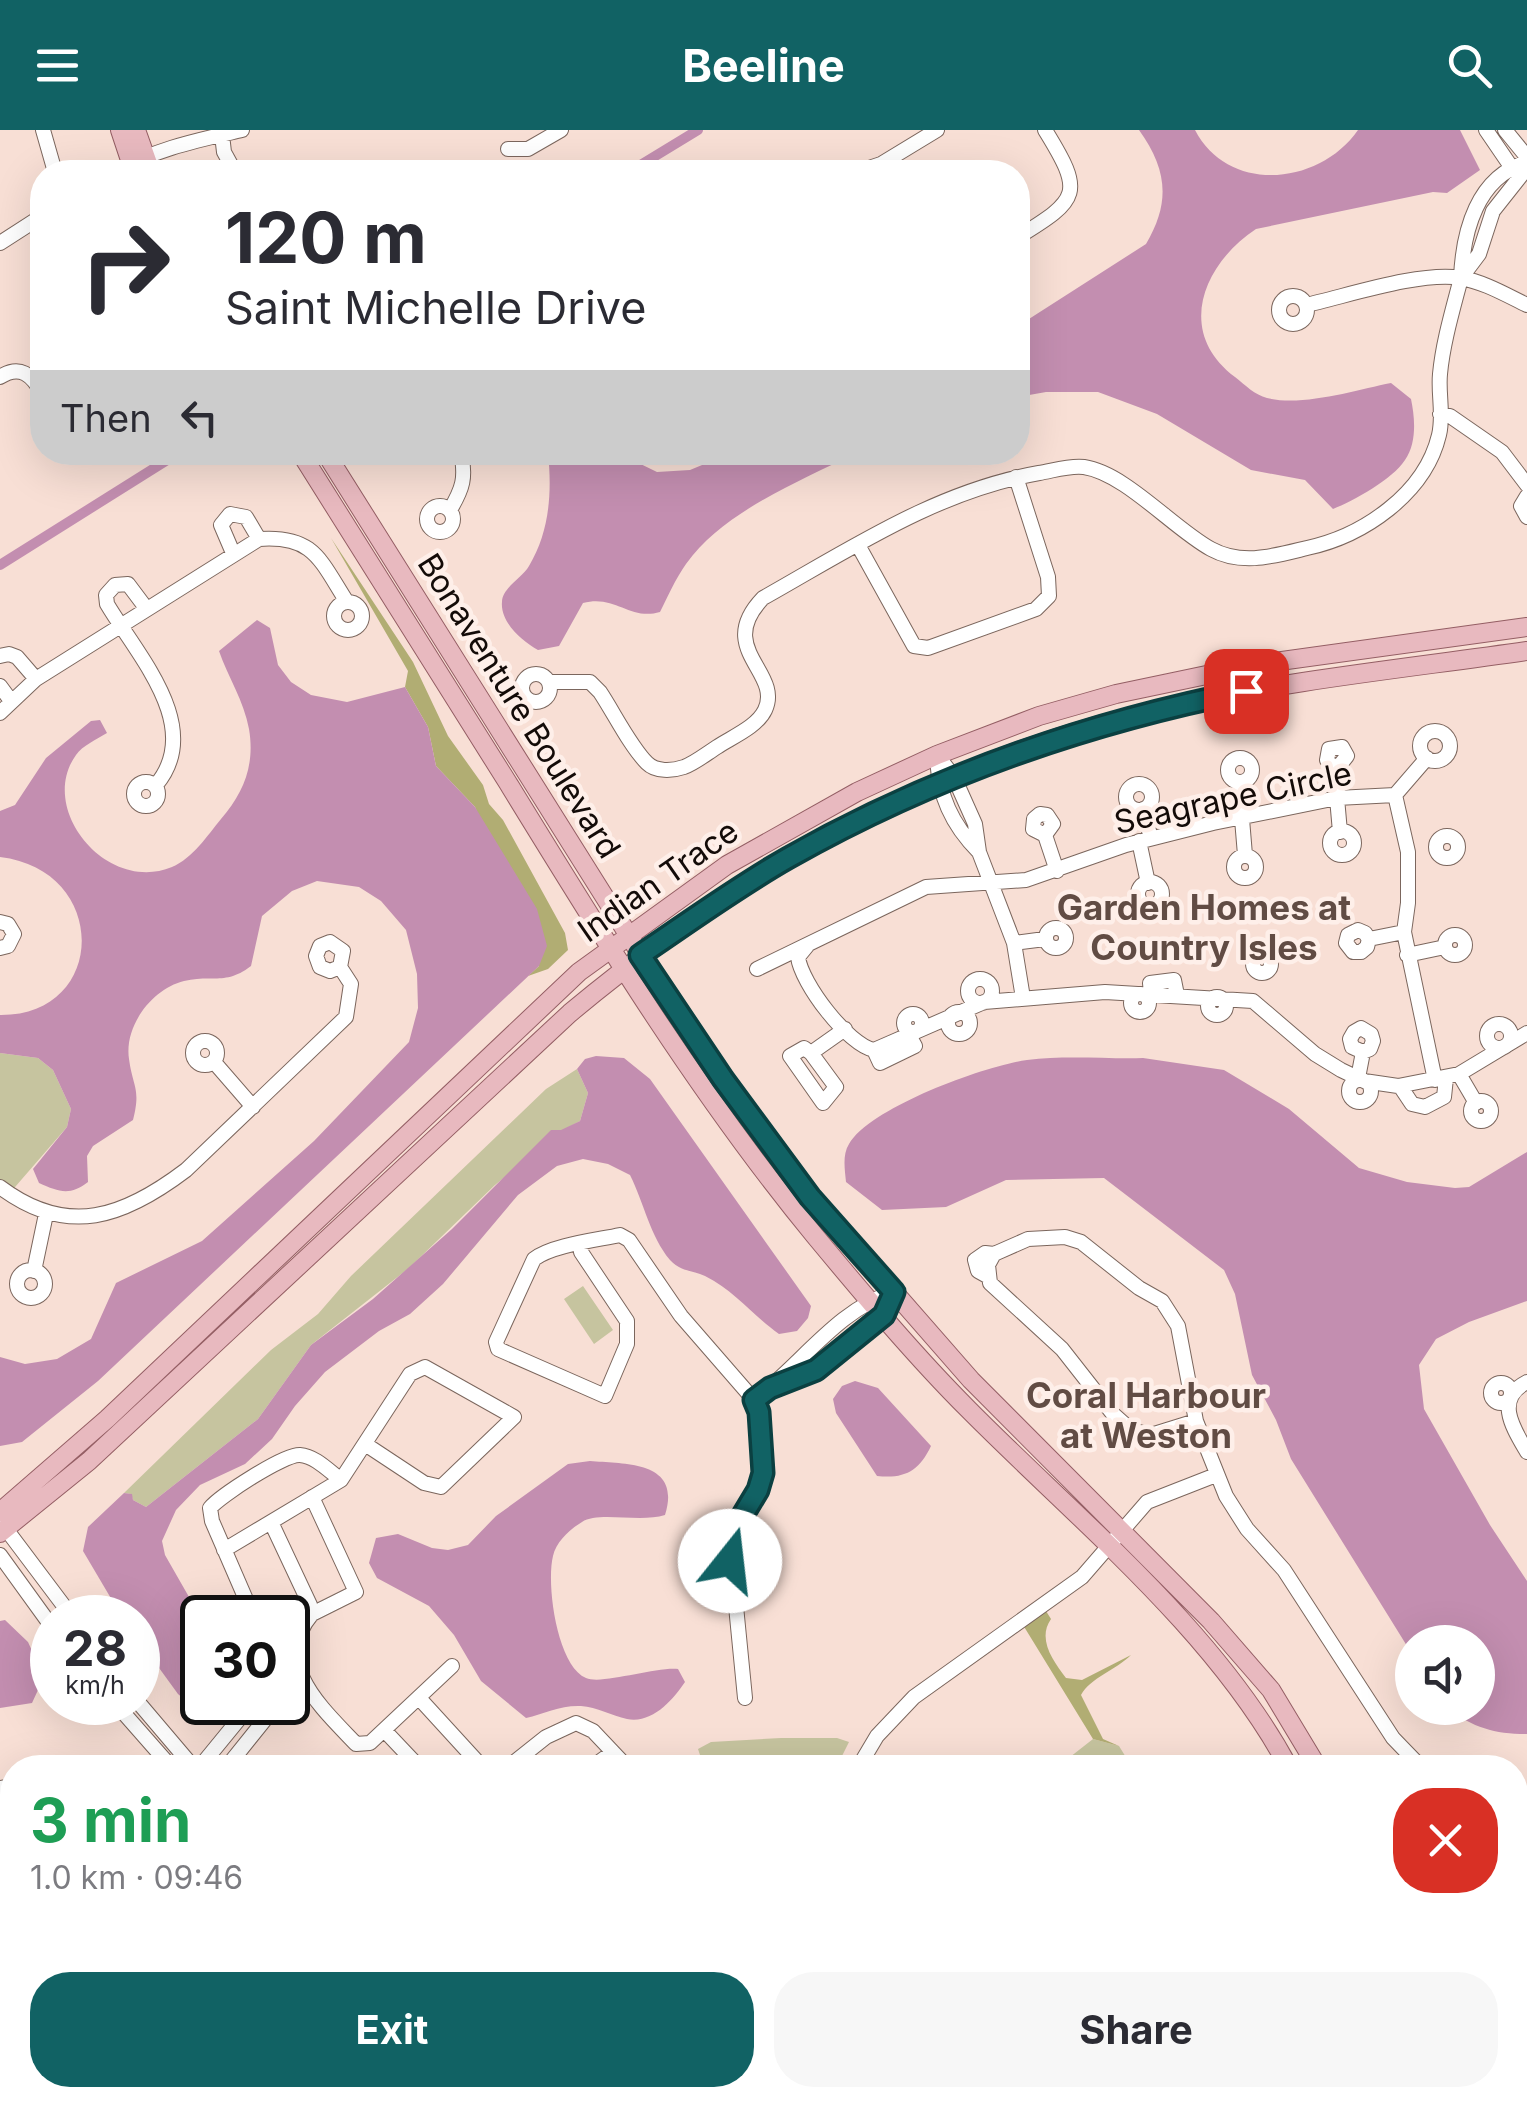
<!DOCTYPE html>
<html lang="en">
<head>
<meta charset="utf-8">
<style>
  body { margin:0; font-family:Inter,sans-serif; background:#f7f7f7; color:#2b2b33; height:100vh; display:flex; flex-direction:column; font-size:38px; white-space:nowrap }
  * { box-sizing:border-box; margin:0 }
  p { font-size:32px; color:#7c7c81 }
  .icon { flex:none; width:55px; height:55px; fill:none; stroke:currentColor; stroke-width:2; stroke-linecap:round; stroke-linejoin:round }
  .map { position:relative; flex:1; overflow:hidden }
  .sheet { position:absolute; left:0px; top:1625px; width:1528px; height:352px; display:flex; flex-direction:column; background:#fff; border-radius:40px 40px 0 0; box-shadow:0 10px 40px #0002 }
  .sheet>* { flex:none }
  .guide { position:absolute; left:30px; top:30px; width:1000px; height:305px; border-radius:40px; box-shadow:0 10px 40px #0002; background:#fff; color:#2b2b33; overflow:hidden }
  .controls { position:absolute; left:1395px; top:1495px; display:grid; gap:20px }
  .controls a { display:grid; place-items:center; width:100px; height:100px; border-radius:50%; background:#fff; box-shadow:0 10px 40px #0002; font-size:50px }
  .speed { position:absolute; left:30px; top:1465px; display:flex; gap:20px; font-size:50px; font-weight:700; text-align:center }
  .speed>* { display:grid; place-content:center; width:130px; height:130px; border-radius:50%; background:#fff; box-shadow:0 10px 40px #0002; line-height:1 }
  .speed small { font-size:25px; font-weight:400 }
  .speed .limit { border:5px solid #111; border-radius:15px; background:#fff; color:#111 }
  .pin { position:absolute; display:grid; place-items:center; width:85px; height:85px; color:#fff; margin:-42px; border-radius:20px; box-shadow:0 5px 15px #0006 }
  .me { position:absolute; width:110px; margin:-55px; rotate:16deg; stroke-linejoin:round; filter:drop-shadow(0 0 8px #0008) }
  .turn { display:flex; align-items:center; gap:35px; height:210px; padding:0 30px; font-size:45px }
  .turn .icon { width:130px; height:130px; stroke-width:2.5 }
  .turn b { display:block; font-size:70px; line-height:85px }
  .then { display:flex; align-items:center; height:95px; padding:0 30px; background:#0003; gap:20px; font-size:38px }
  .round { display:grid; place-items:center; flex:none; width:105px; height:105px; border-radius:40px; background:#f7f7f7 }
  .summary { display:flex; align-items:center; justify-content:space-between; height:170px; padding:0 30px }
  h1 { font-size:60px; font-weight:700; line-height:75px; color:#1e9e55 }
  .cta { display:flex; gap:20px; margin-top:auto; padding:20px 30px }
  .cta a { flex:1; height:115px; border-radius:40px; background:#116264; color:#fff; font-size:40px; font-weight:700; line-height:115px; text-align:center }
  .cta a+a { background:#f7f7f7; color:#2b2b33 }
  header { display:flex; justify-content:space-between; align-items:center; height:130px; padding:0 30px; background:#116264; color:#fff; font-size:45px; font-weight:700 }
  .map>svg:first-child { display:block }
  .green { fill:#c6c49f }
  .forest { fill:#b1ad73 }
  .water { fill:#c38eb0 }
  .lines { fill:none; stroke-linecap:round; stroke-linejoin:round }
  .canal { stroke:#c38eb0; stroke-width:10 }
  .minor-casing { stroke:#7b665d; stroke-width:16 }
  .major-casing { stroke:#945e64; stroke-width:20 }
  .minor { stroke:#fff; stroke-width:14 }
  .major { stroke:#e8b9bf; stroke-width:18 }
  .route-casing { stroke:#0b4041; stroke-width:25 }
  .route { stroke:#116264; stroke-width:18 }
  .labels { text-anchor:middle; stroke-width:9; stroke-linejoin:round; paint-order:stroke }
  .street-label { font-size:32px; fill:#130b08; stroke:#feefe9 }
  .neighbourhood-label { font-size:35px; font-weight:bold; fill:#614c44; stroke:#feefe9 }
</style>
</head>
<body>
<header><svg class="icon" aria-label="menu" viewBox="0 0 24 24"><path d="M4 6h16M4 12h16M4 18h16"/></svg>Beeline<svg class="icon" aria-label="search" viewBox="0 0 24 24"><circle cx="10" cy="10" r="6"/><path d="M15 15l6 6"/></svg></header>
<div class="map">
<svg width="1527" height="1977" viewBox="0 0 1527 1977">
  <rect width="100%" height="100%" fill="#f8dfd5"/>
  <!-- green -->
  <path class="green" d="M0 923 38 928 53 940 71 979 67 997 9 1064 0 1057Z
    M577 939 588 963 580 991 561 1001 495 1055 409 1138 311 1215 258 1289 146 1377 133 1370 131 1364 124 1363 271 1220 318 1184 351 1146 546 959Z
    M583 1156 613 1200 594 1214 564 1169Z
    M781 1608H837L849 1612 836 1638 704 1637 698 1619 711 1612Z
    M1093 1609 1119 1616 1132 1637H1110L1102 1628 1079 1637 1056 1638Z"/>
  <!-- forest -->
  <path class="forest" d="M331 408 413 532 448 606 483 655 489 674 503 690 565 803 568 820 548 839 528 846 539 836 475 677 436 636 428 597 405 557 408 541Z
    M1046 1481 1051 1489C1037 1509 1053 1531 1066 1548L1082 1550 1131 1525C1116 1540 1090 1548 1081 1565L1103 1609 1119 1616 1093 1609 1023 1495Z"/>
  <!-- water -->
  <path class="water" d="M1139 0H1195C1229 65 1320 55 1358 0H1460L1480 40 1447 63 1433 62 1256 99C1203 134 1175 202 1235 247 1245 255 1255 265 1267 268 1302 277 1356 260 1391 253L1411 269C1415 288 1417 313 1405 330 1393 349 1353 371 1333 379L1305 350 1251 340 1157 284 1098 262H1046L1018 267V196L1146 114C1171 72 1167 39 1139 0Z
    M548 323H618L657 342 690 340 731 323H855C798 353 725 380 686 434 676 448 668 466 660 482 630 491 615 464 583 473L559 516 538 520C522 511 500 492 502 472 502 458 522 448 529 436 550 401 552 361 548 323Z
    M257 490 270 498 278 535 291 552 311 565 347 572 405 557 428 597 436 636 475 677 537 779 547 816 539 836 98 1251 22 1312 0 1316V1227L25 1234 57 1229 91 1209 116 1153 202 1111 314 1011 409 912 418 878 417 844 406 800 381 771 359 757 317 751 292 761 262 786 251 836C225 856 212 844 184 851 152 859 124 896 129 929 133 958 141 958 133 990L93 1016 87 1026 88 1052C70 1066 59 1062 39 1053L33 1039 67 997 71 979 53 940 38 928 0 923V885C108 886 110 740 0 727V681L15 675 46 628 91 591 100 590 107 603C97 609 82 616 76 625 37 679 107 764 172 737 193 728 207 706 221 689 244 662 255 635 249 599 244 571 228 547 219 521Z
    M596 926 624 928 650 949 811 1176 808 1188 797 1201 779 1204C752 1185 735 1161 705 1146 692 1140 681 1142 670 1130 650 1106 644 1073 630 1045L608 1034 583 1029 557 1036 518 1065 443 1154 410 1184 379 1201 325 1242 295 1276 272 1309 245 1334 200 1355 176 1380 162 1411 165 1425 197 1481 196 1525 202 1541V1569L191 1575 178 1564 138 1509V1488L122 1487 83 1421 88 1397 124 1363 132 1364 133 1370 146 1377 258 1289 311 1215 373 1169 452 1099 551 1000H561L580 991 588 963 577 939 585 929Z
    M1143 928 1224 940 1289 979 1359 1038 1407 1052 1455 1058 1469 1057 1527 1022V1171L1469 1192 1436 1209 1419 1235 1424 1279 1490 1395 1527 1451V1604C1495 1604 1473 1598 1448 1578H1478V1512H1412V1524L1291 1329 1276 1290 1252 1245 1235 1164 1224 1140 1104 1048 1006 1050 946 1077 882 1080 846 1052C845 1040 842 1025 849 1014 871 977 985 936 1027 930 1065 925 1105 929 1143 928Z
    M855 1251 878 1258 931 1316C919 1341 905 1349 877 1346L836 1283 833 1269 842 1256Z
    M590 1331C626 1334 682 1331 665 1385 640 1393 598 1381 582 1392 569 1400 556 1412 553 1426 546 1454 557 1536 586 1548 602 1555 654 1537 678 1539L685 1552C673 1570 652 1594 627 1589 612 1586 597 1577 581 1576 561 1575 544 1584 526 1588L481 1551 454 1505 429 1476 377 1448 369 1433 376 1408 398 1404 432 1418 448 1420 468 1415 496 1386 568 1334Z
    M5 1490 28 1512 44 1547 32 1573 0 1578V1491Z"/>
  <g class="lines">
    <!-- canal -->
    <path class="canal" d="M629 42 698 0
      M0 435 180 322"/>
    <defs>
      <path id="minor" d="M43 0 55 42
        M1486 0 1514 41
        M1505 0 1527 27
        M222 5 224 22 235 42
        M508 19H528L561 0
        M1527 32C1477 47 1463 101 1461 148L1479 124 1493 81 1527 38
        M116 42C154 19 199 10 242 0
        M857 42 881 34 937 0
        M1018 107C1080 69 1084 63 1045 0
        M0 113 42 86
        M1279 180a14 14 0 1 1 28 0a14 14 0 1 1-28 0Z
        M1306 175C1347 166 1421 141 1461 148 1484 152 1506 165 1527 175
        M0 247C20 234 32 245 42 263
        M1440 284 1450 286 1502 322 1527 355
        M1527 366 1521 376 1527 387
        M427 389a13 13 0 1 1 26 0a13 13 0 1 1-26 0Z
        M450 380C463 358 466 348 461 322
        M858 415 914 516 928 518 1036 479 1049 466 1048 447 1016 347
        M233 423 221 395 230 384 246 387 259 409
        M334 486a14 14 0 1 1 28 0a14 14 0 1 1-28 0Z
        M146 478 128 454 115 455 106 465 107 474C137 525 205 597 156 655
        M0 526 9 524 17 527 36 549
        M522 558a14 14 0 1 1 28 0a14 14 0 1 1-28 0Z
        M549 552H590L600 562C614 583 630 616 647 633 656 642 672 641 684 637 695 633 706 624 717 617 732 607 757 597 765 580 783 542 714 519 763 468 852 418 937 361 1039 343 1052 341 1070 335 1084 337 1125 343 1174 399 1211 419 1242 436 1274 426 1307 418 1363 406 1425 364 1439 305 1444 285 1438 264 1440 244 1443 212 1453 179 1461 148
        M0 556 11 571
        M0 583 36 549 259 409C314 405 320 430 347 472
        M1420 616a15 15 0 1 1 30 0a15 15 0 1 1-30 0Z
        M1228 640a12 12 0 1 1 24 0a12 12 0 1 1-24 0Z
        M1339 636 1331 635 1327 630 1329 619 1342 617 1347 626 1339 636 1337 668 1340 702
        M134 664a12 12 0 1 1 24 0a12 12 0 1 1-24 0Z
        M1239 653 1245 725
        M1126 667a13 13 0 1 1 26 0a13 13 0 1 1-26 0Z
        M1395 665 1427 628
        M1143 679 1151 708
        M1330 713a12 12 0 1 1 24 0a12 12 0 1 1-24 0Z
        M1045 705 1053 694 1047 685 1040 684 1034 689 1033 699 1045 705 1057 741
        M1436 717a11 11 0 1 1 22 0a11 11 0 1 1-22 0Z
        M1139 711 1148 753
        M979 722C952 695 938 665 937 625L954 647 975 694 979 722 1014 813 1023 868
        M1234 737a11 11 0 1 1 22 0a11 11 0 1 1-22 0Z
        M1138 764a12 12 0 1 1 24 0a12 12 0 1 1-24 0Z
        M0 792 8 794 14 804 8 816 0 818
        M1046 808a10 10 0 1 1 20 0a10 10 0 1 1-20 0Z
        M1445 815a10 10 0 1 1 20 0a10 10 0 1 1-20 0Z
        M1369 809 1365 803 1358 800 1348 805 1346 813 1353 822H1361L1367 817 1369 809 1404 802
        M1014 813 1045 809
        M807 816 798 827C801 853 848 915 874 920
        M1407 825 1445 817
        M1253 834a9 9 0 1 1 18 0a9 9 0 1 1-18 0Z
        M757 839 926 757 1026 750 1126 715 1213 693 1337 668 1395 665 1408 722V773L1404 802 1435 950
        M968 861a12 12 0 1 1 24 0a12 12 0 1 1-24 0Z
        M1151 863 1150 853 1174 850 1177 865
        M1131 873a9 9 0 1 1 18 0a9 9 0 1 1-18 0Z
        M1208 876a9 9 0 1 1 18 0a9 9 0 1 1-18 0Z
        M948 893a11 11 0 1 1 22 0a11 11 0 1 1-22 0Z
        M904 893a9 9 0 1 1 18 0a9 9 0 1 1-18 0Z
        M1487 906a12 12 0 1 1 24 0a12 12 0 1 1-24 0Z
        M193 923a12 12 0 1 1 24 0a12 12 0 1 1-24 0Z
        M874 920 984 872 1105 862 1253 871 1315 924 1341 940 1364 951 1398 956 1459 944 1527 903
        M874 920 880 933 915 916 909 905
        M811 923 804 918 790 926 823 973 836 957 811 923 845 899
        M214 932 253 977
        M1459 944 1476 973
        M1358 948 1363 922 1370 919 1373 911 1371 904 1361 898 1354 902 1350 909 1352 917 1363 922
        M1349 961a11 11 0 1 1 22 0a11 11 0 1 1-22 0Z
        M1400 956 1412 974 1425 977 1444 967 1446 948
        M1471 981a10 10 0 1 1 20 0a10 10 0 1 1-20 0Z
        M0 1057C68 1108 124 1087 186 1040L346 887 351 854 340 837 343 821 330 812 320 816 316 826 320 837 330 841 340 837
        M1065 1107 1081 1112 1139 1158 1162 1171 1178 1196 1196 1291 1151 1305 1131 1300 1113 1284 1062 1219 990 1153 988 1135 994 1124 1028 1109Z
        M580 1114 581 1122 627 1191V1214L605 1266 498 1219 496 1212 534 1129C552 1115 597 1110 620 1105L629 1110 681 1186 754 1270C760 1283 760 1296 761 1310 767 1366 743 1369 730 1415L745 1568
        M17 1154a14 14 0 1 1 28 0a14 14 0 1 1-28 0Z
        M34 1141 46 1084
        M987 1146 978 1141 975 1130 985 1123 994 1124
        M1527 1252C1494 1269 1513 1298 1527 1322
        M1491 1263a10 10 0 1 1 20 0a10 10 0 1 1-20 0Z
        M771 1258 816 1241 884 1185 893 1162
        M754 1270C800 1236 837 1180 893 1162
        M1196 1291 1226 1366 1247 1399 1284 1440 1393 1608 1422 1638
        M312 1367 356 1462 312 1484
        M0 1391 73 1488
        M271 1392 310 1475 312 1484C270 1533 323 1579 356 1614L370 1613 452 1536
        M224 1420 341 1350 410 1244 425 1237 514 1287 441 1357 424 1353 365 1314
        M0 1425 52 1497
        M254 1488 212 1391 210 1378C220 1366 284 1324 300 1325 315 1326 329 1341 341 1350
        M288 1557 301 1551
        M419 1568 483 1638
        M114 1572 172 1638
        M138 1572 194 1638
        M384 1600 420 1638
        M199 1638 253 1572
        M226 1638 279 1572
        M507 1638 546 1607 576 1593 593 1601 628 1638
        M591 1638 613 1622
        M858 1638 877 1606 914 1567 1082 1447 1147 1372 1216 1345
        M0 1658 12 1656
        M1515 1669 1527 1675
        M1515 1732 1527 1728
        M1515 1747 1527 1742
        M0 1790 12 1791
        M1515 1898 1527 1965
        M0 1950 12 1951
        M35 1965 44 1977
        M372 1965 377 1977
        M464 1965 468 1977
        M481 1965 485 1977
        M1130 1965 1134 1977
        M186 1968 223 1975
        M222 1977 226 1972 235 1969 244 1977
        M836 1977V1965"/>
      <path id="major" d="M120 0 134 42
        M136 0 151 42
        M300 322C369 433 439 542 508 653 603 808 699 965 815 1106 864 1165 915 1226 969 1280 1078 1390 1216 1501 1289 1638
        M325 322 641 825 723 949 811 1067 971 1250 1211 1491 1271 1560 1318 1638
        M0 1382 107 1289 579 842 727 735 857 662 937 625 1039 586 1116 564 1259 534 1527 497
        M0 1403 89 1331 570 883C744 737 951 625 1174 576 1290 550 1409 538 1527 521
        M1384 1977 1385 1965
        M1403 1977V1965"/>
    </defs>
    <!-- minor casing -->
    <use href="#minor" class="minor-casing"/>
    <!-- major casing -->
    <use href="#major" class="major-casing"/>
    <!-- minor -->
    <use href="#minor" class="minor"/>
    <!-- major -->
    <use href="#major" class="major"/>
  </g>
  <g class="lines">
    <defs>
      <path id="route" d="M730 1431 734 1400 758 1360 763 1343 759 1282 754 1270 770 1258 816 1240 884 1185 894 1162 810 1067 723 949 640 825C689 792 737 757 788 728 931 647 1085 593 1246 561"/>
    </defs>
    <!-- route casing -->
    <use href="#route" class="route-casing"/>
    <!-- route -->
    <use href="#route" class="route"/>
  </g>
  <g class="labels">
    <!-- street labels -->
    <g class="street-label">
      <text transform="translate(519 576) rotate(58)" y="11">Bonaventure Boulevard</text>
      <text transform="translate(1233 668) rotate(-12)" y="11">Seagrape Circle</text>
      <text transform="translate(658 751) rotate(-35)" y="11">Indian Trace</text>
    </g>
    <!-- neighbourhood labels -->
    <g class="neighbourhood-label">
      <text x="1204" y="790">Garden Homes at<tspan x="1204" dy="40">Country Isles</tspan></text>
      <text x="1146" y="1278">Coral Harbour<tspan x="1146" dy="40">at Weston</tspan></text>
    </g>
  </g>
</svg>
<div class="controls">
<a><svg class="icon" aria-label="sound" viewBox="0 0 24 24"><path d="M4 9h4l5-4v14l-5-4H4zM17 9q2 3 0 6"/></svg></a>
</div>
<div class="speed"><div>28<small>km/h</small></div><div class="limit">30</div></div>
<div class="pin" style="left:1246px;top:561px;background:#d93025"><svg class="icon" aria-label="arrive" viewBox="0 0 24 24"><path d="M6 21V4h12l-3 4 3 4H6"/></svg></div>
<svg class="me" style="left:730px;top:1431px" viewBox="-20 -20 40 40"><circle r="19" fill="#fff"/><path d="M0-13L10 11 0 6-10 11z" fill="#116264"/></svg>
<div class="guide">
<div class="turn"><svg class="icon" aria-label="right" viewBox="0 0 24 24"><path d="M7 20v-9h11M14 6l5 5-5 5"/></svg><div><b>120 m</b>Saint Michelle Drive</div></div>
<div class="then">Then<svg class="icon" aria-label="left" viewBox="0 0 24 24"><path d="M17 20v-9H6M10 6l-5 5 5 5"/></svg></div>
</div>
<section class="sheet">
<div class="summary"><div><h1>3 min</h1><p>1.0 km · 09:46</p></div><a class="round" style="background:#d93025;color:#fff"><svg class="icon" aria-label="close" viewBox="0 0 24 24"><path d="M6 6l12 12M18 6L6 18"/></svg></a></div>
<div class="cta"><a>Exit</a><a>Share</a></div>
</section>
</div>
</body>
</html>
